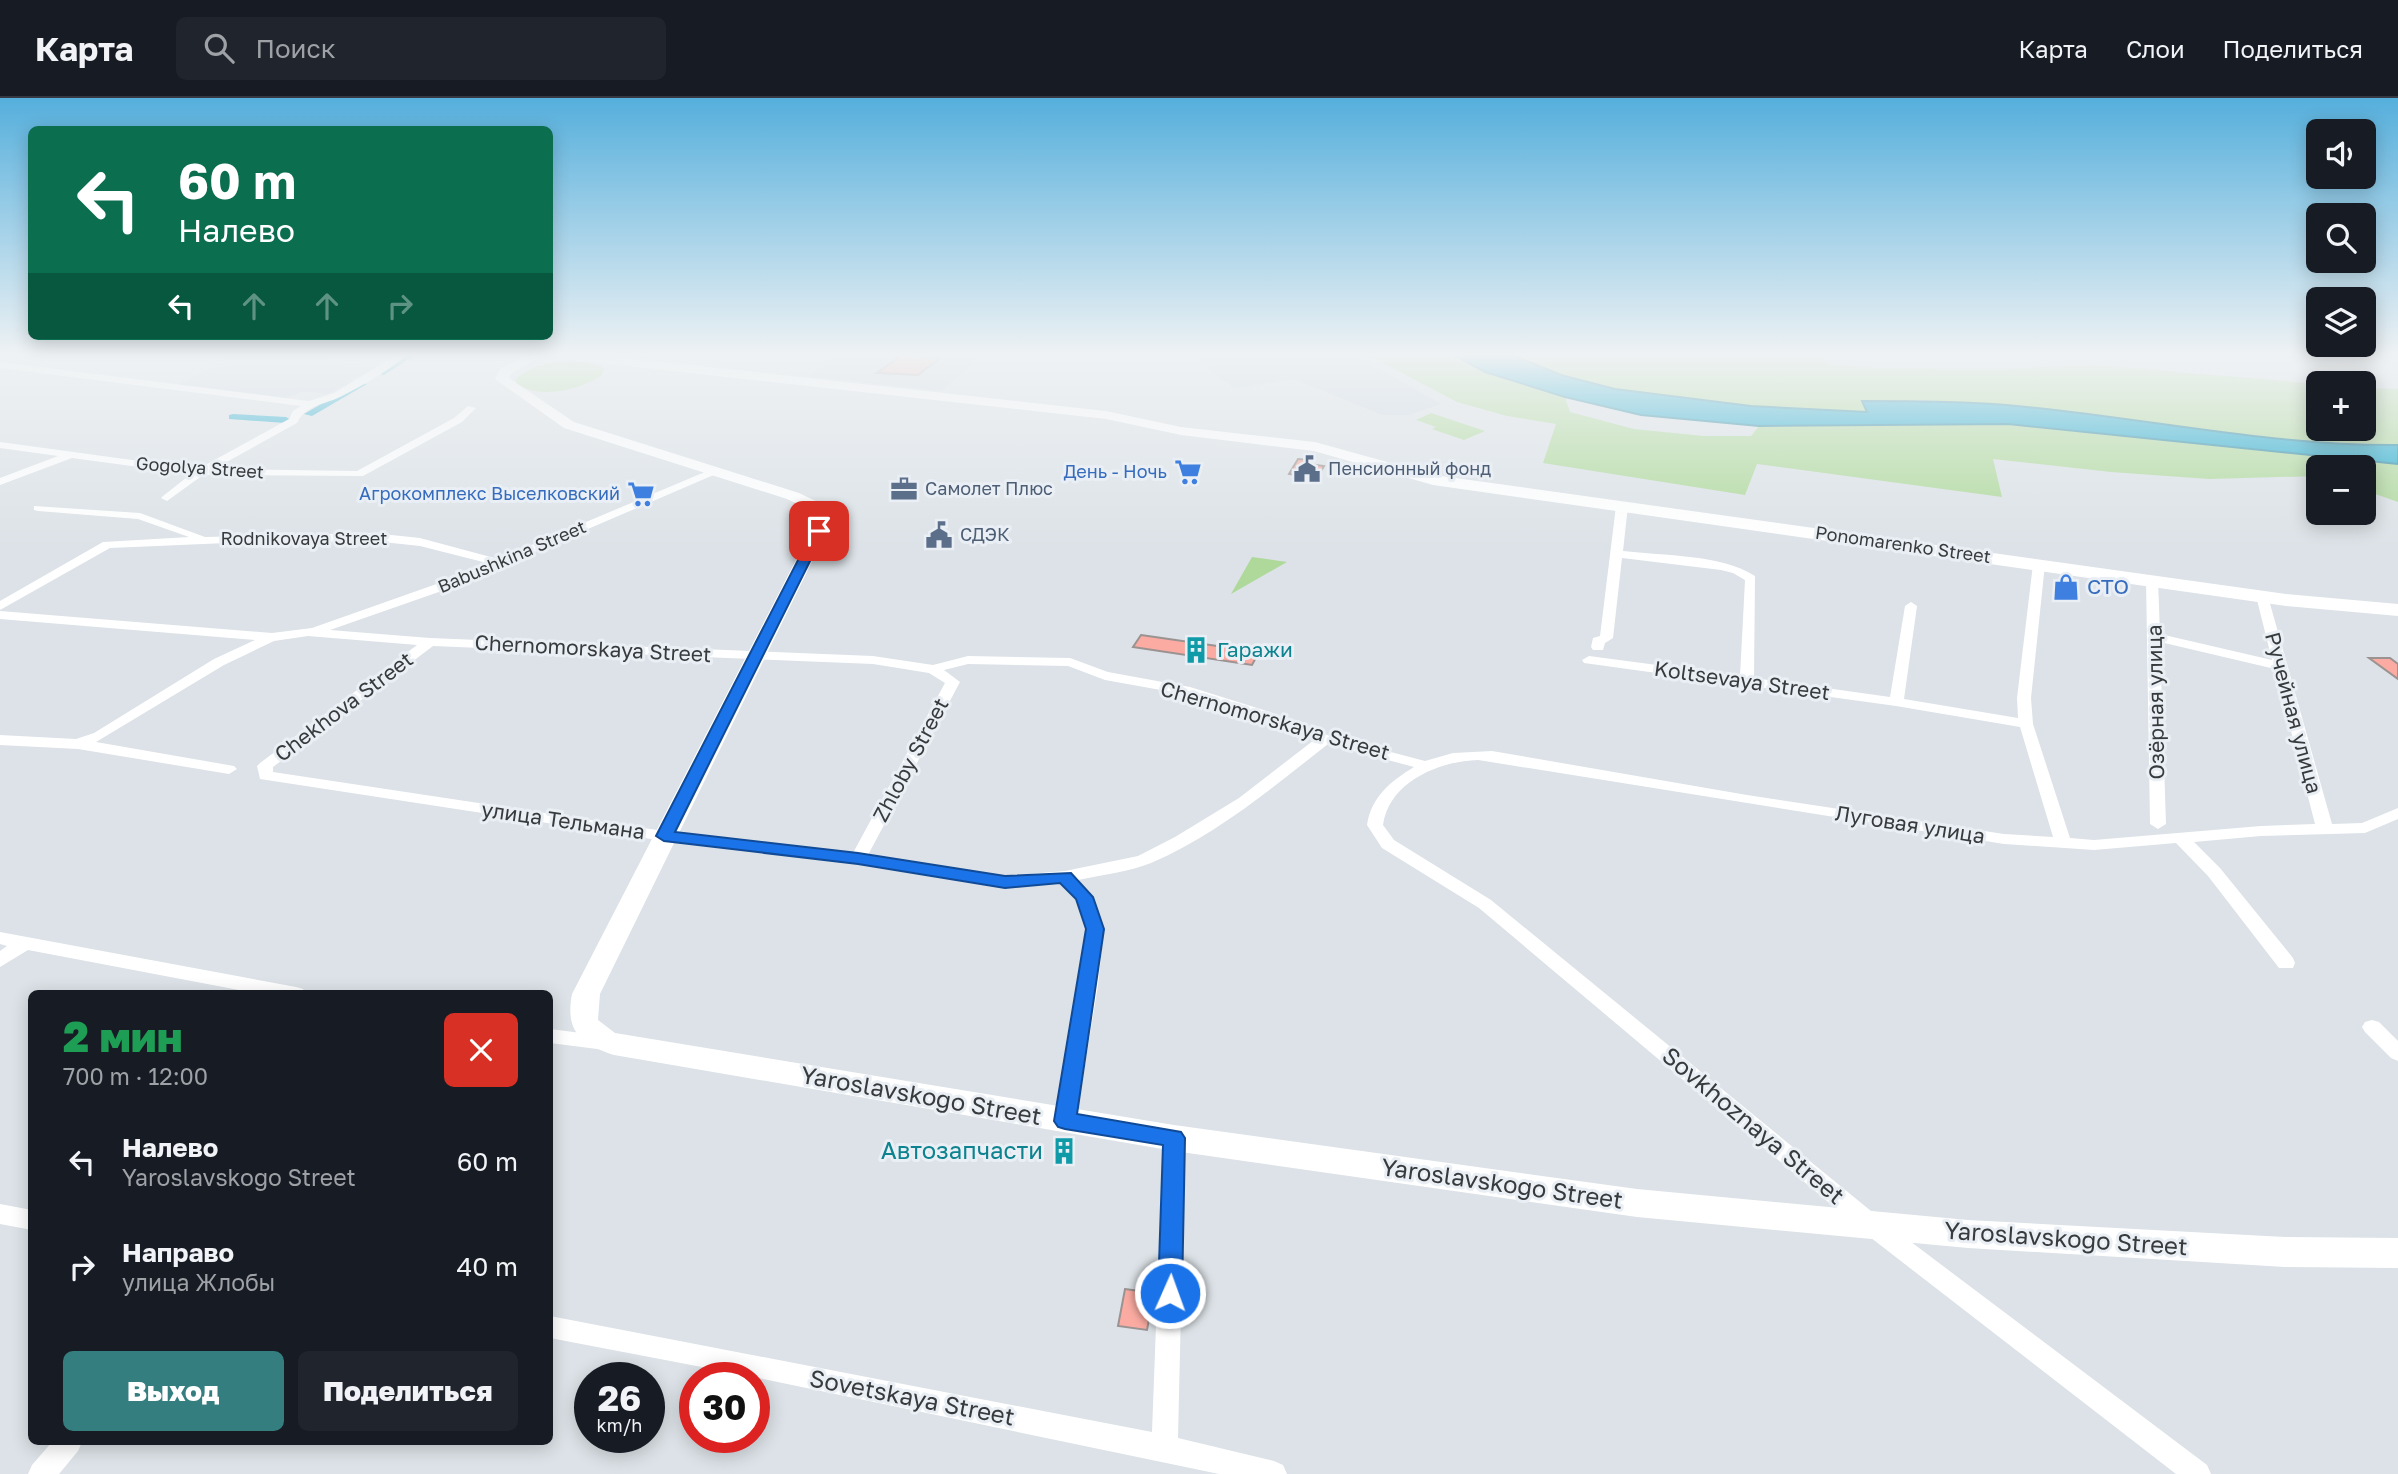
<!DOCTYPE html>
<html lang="ru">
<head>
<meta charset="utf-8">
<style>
  body { margin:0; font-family:"Golos Text",sans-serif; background:#20242c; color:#f1f3f6; height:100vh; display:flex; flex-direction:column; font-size:26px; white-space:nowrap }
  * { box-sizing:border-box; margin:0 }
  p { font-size:23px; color:#9ea1a6 }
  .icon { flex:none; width:38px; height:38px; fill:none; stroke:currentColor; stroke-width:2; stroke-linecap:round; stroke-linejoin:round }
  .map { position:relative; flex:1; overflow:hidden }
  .sheet { position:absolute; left:28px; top:892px; width:525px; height:455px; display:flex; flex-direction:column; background:#171b24; border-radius:10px; box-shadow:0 4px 18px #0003 }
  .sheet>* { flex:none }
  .top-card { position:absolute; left:28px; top:28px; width:525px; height:214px; border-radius:10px; box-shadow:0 4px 18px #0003; background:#0b6e4f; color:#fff; overflow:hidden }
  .fabs { position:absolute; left:2306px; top:21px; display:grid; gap:14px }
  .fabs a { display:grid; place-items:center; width:70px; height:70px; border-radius:10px; background:#171b24; box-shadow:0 4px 18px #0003; font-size:35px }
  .speed { position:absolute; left:574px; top:1264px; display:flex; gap:14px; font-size:35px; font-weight:700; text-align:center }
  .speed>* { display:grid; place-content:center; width:91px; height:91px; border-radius:50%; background:#171b24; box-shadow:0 4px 18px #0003; line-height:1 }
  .speed small { font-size:18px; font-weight:400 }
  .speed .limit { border:10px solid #d22; background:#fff; color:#111 }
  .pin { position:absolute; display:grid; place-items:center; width:60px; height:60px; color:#fff; margin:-30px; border-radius:14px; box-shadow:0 4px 10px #0006 }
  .me { position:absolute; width:77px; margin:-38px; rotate:2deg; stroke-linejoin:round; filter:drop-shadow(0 0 5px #0008) }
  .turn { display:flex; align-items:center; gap:24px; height:147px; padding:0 35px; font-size:32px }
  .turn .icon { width:91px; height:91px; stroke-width:2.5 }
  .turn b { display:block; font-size:49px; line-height:60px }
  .lanes { display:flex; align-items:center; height:66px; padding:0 35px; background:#0003; justify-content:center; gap:35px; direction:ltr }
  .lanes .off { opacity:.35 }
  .round { display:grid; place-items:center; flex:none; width:74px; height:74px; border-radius:10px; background:#20242c }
  .summary { display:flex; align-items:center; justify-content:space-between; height:119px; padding:0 35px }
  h1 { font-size:42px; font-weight:800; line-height:52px; color:#1e9e55 }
  .cta { display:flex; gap:14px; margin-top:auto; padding:14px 35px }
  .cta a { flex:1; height:80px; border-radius:10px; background:#357e7f; color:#fff; font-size:28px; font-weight:800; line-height:80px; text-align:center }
  .cta a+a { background:#20242c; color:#f1f3f6 }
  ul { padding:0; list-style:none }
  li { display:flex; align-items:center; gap:21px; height:105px; padding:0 35px }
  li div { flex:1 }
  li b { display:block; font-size:26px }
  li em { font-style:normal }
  header { display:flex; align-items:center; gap:42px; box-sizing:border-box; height:98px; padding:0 35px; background:#171b24; border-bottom:2px solid #363941 }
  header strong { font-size:33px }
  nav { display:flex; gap:38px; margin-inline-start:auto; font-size:24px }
  .search { width:490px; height:63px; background:#20242c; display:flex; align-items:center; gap:18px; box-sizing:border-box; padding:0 24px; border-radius:10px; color:#9ea1a6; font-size:26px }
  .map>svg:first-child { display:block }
  .built { fill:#cdd8e3 }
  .green { fill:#aed99a }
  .water { fill:#19a8cb; stroke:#2287a0; stroke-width:2 }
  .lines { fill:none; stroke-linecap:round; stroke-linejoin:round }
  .canal { fill:#19a8cb; fill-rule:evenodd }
  .building { fill:#fbaba1; stroke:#9b9392; stroke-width:2 }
  .street { fill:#fff; fill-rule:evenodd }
  .secondary { fill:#fff; fill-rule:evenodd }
  .route { fill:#1a73e8; stroke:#114b97; stroke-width:2 }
  .labels { text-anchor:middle; stroke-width:6; stroke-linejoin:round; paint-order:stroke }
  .far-street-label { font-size:18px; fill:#383b3d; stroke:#e9eff4 }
  .far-service-label { font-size:18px; fill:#4e5e75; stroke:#e9eff4; text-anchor:start }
  .far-shop-label { font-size:18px; fill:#366cbe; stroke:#e9eff4; text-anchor:end }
  .shop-label { font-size:21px; fill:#366cbe; stroke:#e9eff4; text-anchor:start }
  .street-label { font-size:21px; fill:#383b3d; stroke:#e9eff4 }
  .culture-label { font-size:21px; fill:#0d838f; stroke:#e9eff4; text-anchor:start }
  .near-street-label { font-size:24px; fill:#383b3d; stroke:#e9eff4 }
  .near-culture-label { font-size:24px; fill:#0d838f; stroke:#e9eff4; text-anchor:end }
</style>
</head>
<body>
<header>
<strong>Карта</strong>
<div class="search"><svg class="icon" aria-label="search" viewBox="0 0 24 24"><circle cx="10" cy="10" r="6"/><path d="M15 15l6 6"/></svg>Поиск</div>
<nav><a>Карта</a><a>Слои</a><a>Поделиться</a></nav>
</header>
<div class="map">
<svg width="2398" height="1376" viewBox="0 0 2398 1376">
  <rect width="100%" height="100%" fill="#dce2e7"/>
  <!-- built -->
  <path class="built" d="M226 257H295L377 269 364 277 355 279 350 281 354 283 327 296 302 293 284 301 177 287 231 261 222 259Z
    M839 257H984L941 293 808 278Z
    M1200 257H1354L1441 306 1408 317H1383L1293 281 1235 291 1212 274Z"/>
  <!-- green -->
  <path class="green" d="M1368 257H1454L1485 274 1565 299 1570 314 1634 331 1704 338H1751L1759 328 2008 326 2398 366V404L2364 392V369H2319V378L2209 381 2111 374 1993 361 2002 399 1757 366 1745 397 1543 365 1556 326 1507 318 1457 304Z
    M1513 257H1819L1829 266 1878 270 1996 271 2096 267 2319 286V331H2364V290L2398 291V347L2281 342 2006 307 1919 302 1868 314 1751 308 1615 291 1561 277Z
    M584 264 601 268 604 272 602 277C582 292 537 302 516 285V281C533 264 561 263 584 264Z
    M1431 315 1485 333 1464 342 1432 331 1436 329 1416 322Z
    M1252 459 1287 464 1231 496Z"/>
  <!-- water -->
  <path class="water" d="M1454 257H1513L1561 277 1615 291 1751 308 1867 314 1862 303C1910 303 1958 303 2006 307 2137 318 2266 348 2398 347V366L2008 326 1759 328 1641 317 1565 299 1485 274Z"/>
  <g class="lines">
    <!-- canal -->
    <path class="canal" d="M404 257H415L384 277 376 275Z
      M359 284 367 286 312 318 304 316Z
      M233 316 286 319 291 322 286 325 229 321V317Z"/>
  </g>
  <!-- building -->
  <path class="building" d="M902 257H907L939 261 918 277 877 275Z
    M1298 361 1310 362 1308 366 1324 368 1317 380 1289 376Z
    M1141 537 1259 554 1252 567 1133 549Z
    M2369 560H2390L2398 566V581Z
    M1125 1191 1154 1195 1147 1232 1118 1228Z"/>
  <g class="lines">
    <!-- street -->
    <path class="street" d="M396 257H407C389 273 363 287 342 298 325 307 306 306 297 325L214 371 357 373 454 320 468 308 476 310 462 324 363 378 203 377 167 403 161 400 163 398 191 376 72 360 0 387V380L58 358 0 350V344L198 371 289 321 293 313 301 308 0 270V264L309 303 334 295Z
      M712 371 716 372V376L453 489 330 532 430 540 873 558 933 567 968 558 1070 560 1108 574 1190 589 1270 614 1330 638 1425 663 1453 655 1492 653 1747 697 2004 736 2053 739 2020 629 1896 608 1584 565 1582 562 1589 558 1740 578 1745 482 1733 475 1721 472 1622 460 1613 540 1605 545 1603 552H1593L1591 549 1593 540 1600 538 1616 408 1622 405 1628 408 1623 453C1664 458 1721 456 1755 478L1754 580 1890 599 1905 508 1911 504 1917 508 1904 601 2018 620 2017 600 2033 466 2039 462 2043 463 2045 466 2031 600 2033 626 2070 740 2094 742 2261 728 2315 726 2275 571 2160 544 2166 726 2158 731 2150 726 2146 482 2152 478 2158 482 2160 536 2272 562 2256 498 2262 494 2267 495 2332 726 2362 725 2398 710V721L2365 735 2261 738 2194 744 2220 770 2293 860 2295 865 2293 870H2279L2208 778 2176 745 2094 752 2004 746 1478 662C1439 663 1389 684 1383 727L1394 742 1491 802 1882 1122 2207 1367 2211 1376H2176L1866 1136 1479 810 1382 750 1367 727C1371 699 1391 683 1414 669L1328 646C1272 690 1216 737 1151 765 1129 774 1101 777 1078 782L1093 799 1104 831 1098 887 1076 1023 1072 1029 1065 1031 1058 1029 1054 1023 1080 887 1086 831 1076 801 1061 785 1005 790 858 766 664 743 260 681 257 668 260 665 417 547 308 538 274 543 224 567 96 644 234 668 237 671 229 676 78 651 0 647V637L76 641 94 635 214 561 255 542 0 521V513L272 535 312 530 445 483 487 465 420 448 373 443 227 445 110 450 0 512V503L103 444 189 439 138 421 38 413 34 412V408L140 415 205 439 373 435 420 440 498 461ZM433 548 873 566 929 575 945 585 853 755 664 733 273 674V669ZM968 566 1068 568 1105 582 1183 596 1260 620 1314 642 1239 700 1175 739 1138 758 1065 773 1005 778 868 757 960 584 944 572Z
      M0 834 296 889 303 891 306 896H260L28 852 0 869V853L7 848 0 846Z
      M2372 922 2379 924 2398 943V963L2391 960 2365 934 2362 929 2365 924Z
      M550 931 605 938 612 940 615 945 612 950 605 952 550 945Z
      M1174 1031 1182 1034 1185 1040 1178 1340 1274 1363 1283 1367 1287 1376H1219L754 1279 550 1240V1218L1152 1334 1163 1040 1166 1034Z
      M0 1106 32 1112V1132L0 1126Z
      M52 1344H82L78 1353 59 1376H28L32 1367Z"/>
    <!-- secondary -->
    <path class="secondary" d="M527 257H543L511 276 509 280 574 324 799 395 824 407 833 421 600 896 598 922 615 935 1174 1027 1637 1091 1968 1122 2285 1139 2398 1140V1170L2285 1169 1968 1150 1637 1119 1174 1053 614 957C580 946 565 933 572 896L817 421 812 413 787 401 564 330 495 281 500 271Z
      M558 257H602L1106 313 1181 329 1315 344 1434 377 2286 496 2398 506V518L2286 508 1433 387 1314 353 1181 337 1106 321 564 261Z"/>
  </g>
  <!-- sky -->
  <linearGradient id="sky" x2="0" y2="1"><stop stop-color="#55afdc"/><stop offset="0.57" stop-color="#eff2f4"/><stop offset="1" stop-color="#eff2f4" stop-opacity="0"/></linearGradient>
  <rect width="2398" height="450" fill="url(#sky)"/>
  <!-- route -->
  <path class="route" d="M819 429 825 433 675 734 858 755 1005 778 1071 775 1093 799 1104 831 1077 1016 1181 1034 1185 1040 1182 1195 1178 1203 1170 1206 1161 1203 1158 1195 1163 1047 1065 1031 1058 1029 1054 1023 1086 831 1076 801 1060 785 1005 790 858 766 664 743 656 738 813 433Z"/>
  <!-- icons -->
  <defs>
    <symbol id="civic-bare" viewBox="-9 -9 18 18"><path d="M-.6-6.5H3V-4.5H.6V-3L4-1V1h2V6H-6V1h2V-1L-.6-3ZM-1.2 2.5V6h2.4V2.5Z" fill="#5c6f8a" stroke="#e9eff4" stroke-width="2.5" paint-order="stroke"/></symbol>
    <symbol id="supermarket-bare" viewBox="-9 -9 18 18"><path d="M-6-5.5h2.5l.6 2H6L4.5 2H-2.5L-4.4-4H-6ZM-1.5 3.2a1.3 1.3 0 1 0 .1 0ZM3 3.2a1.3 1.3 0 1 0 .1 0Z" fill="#3f7fe0" stroke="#e9eff4" stroke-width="2.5" paint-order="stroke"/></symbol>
    <symbol id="office-bare" viewBox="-9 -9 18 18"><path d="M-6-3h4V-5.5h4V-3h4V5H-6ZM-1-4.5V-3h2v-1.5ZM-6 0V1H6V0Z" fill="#5c6f8a" stroke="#e9eff4" stroke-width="2.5" paint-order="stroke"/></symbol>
    <symbol id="shop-bare" viewBox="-9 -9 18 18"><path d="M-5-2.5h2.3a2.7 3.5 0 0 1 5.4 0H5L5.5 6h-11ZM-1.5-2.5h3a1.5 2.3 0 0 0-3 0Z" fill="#3f7fe0" stroke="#e9eff4" stroke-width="2.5" paint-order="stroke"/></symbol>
    <symbol id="building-bare" viewBox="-9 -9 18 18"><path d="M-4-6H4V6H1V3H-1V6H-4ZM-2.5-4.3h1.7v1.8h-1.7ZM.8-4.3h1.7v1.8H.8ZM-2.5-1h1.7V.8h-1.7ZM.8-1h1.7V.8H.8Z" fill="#0f9aa8" stroke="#e9eff4" stroke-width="2.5" paint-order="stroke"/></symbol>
  </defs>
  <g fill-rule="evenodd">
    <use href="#civic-bare" x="1288" y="352" width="38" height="38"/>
    <use href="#supermarket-bare" x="1169" y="355" width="38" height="38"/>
    <use href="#office-bare" x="885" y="372" width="38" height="38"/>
    <use href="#supermarket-bare" x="622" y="377" width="38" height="38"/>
    <use href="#civic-bare" x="920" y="418" width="38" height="38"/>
    <use href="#shop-bare" x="2047" y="470" width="38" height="38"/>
    <use href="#building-bare" x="1177" y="533" width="38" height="38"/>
    <use href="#building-bare" x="1045" y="1034" width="38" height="38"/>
  </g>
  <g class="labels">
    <!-- far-street labels -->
    <g class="far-street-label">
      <text transform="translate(200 370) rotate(4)" y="6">Gogolya Street</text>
      <text x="304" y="447">Rodnikovaya Street</text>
      <text transform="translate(1903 447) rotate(8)" y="6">Ponomarenko Street</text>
      <text transform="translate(512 459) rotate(-23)" y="6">Babushkina Street</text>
    </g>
    <!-- far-service labels -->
    <g class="far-service-label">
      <text x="1328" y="377">Пенсионный фонд</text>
      <text x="925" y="397">Самолет Плюс</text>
      <text x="960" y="443">СДЭК</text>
    </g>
    <!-- far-shop labels -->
    <g class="far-shop-label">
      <text x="1167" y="380">День - Ночь</text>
      <text x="620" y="402">Агрокомплекс Выселковский</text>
    </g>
    <!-- shop labels -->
    <g class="shop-label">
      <text x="2087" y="496">СТО</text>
    </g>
    <!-- street labels -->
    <g class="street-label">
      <text transform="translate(593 551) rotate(3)" y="7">Chernomorskaya Street</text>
      <text transform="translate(1742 583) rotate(8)" y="7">Koltsevaya Street</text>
      <text transform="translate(2156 604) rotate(-91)" y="7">Озёрная улица</text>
      <text transform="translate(344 609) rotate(-37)" y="7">Chekhova Street</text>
      <text transform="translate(2293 615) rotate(75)" y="7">Ручейная улица</text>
      <text transform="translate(1275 623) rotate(16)" y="7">Chernomorskaya Street</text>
      <text transform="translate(911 662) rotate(-62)" y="7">Zhloby Street</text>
      <text transform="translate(563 723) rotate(8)" y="7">улица Тельмана</text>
      <text transform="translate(1910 727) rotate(9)" y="7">Луговая улица</text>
    </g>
    <!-- culture labels -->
    <g class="culture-label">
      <text x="1217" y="559">Гаражи</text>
    </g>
    <!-- near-street labels -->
    <g class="near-street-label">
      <text transform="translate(921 998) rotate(10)" y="8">Yaroslavskogo Street</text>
      <text transform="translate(1753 1028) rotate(40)" y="8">Sovkhoznaya Street</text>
      <text transform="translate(1502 1086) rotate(8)" y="8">Yaroslavskogo Street</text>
      <text transform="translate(2066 1141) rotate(4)" y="8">Yaroslavskogo Street</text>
      <text transform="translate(912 1300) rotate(11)" y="8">Sovetskaya Street</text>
    </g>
    <!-- near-culture labels -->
    <g class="near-culture-label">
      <text x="1043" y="1061">Автозапчасти</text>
    </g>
  </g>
</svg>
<div class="fabs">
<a><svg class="icon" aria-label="sound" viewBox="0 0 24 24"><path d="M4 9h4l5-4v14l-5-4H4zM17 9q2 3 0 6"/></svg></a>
<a><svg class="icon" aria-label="search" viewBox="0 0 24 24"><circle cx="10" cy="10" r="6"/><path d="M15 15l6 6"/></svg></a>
<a><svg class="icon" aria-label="layers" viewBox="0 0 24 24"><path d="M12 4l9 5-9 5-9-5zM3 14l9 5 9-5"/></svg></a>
<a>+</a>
<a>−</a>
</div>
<div class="speed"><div>26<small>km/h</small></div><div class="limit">30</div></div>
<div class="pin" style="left:819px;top:433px;background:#d93025"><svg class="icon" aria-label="arrive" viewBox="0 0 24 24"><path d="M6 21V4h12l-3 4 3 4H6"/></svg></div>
<svg class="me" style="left:1170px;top:1195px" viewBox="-20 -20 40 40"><circle r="17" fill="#1a73e8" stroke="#fff" stroke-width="3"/><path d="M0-11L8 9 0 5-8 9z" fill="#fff"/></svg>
<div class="top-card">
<div class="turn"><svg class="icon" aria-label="left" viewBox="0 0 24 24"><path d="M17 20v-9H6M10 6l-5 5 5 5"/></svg><div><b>60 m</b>Налево</div></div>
<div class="lanes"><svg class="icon" aria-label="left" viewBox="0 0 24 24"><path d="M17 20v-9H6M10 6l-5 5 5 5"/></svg><svg class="icon off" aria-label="ahead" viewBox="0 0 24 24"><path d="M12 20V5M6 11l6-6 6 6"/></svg><svg class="icon off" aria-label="ahead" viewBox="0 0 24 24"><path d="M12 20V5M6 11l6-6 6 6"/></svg><svg class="icon off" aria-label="right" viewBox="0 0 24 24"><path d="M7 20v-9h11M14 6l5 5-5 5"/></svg></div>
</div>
<section class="sheet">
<div class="summary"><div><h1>2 мин</h1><p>700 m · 12:00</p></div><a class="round" style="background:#d93025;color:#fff"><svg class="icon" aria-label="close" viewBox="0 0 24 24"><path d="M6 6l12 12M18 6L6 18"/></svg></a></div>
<ul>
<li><svg class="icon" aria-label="left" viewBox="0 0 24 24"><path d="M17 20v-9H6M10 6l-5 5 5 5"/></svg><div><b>Налево</b><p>Yaroslavskogo Street</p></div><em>60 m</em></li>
<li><svg class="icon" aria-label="right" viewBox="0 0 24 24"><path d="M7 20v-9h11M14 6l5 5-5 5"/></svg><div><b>Направо</b><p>улица Жлобы</p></div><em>40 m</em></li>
</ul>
<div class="cta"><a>Выход</a><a>Поделиться</a></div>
</section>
</div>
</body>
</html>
